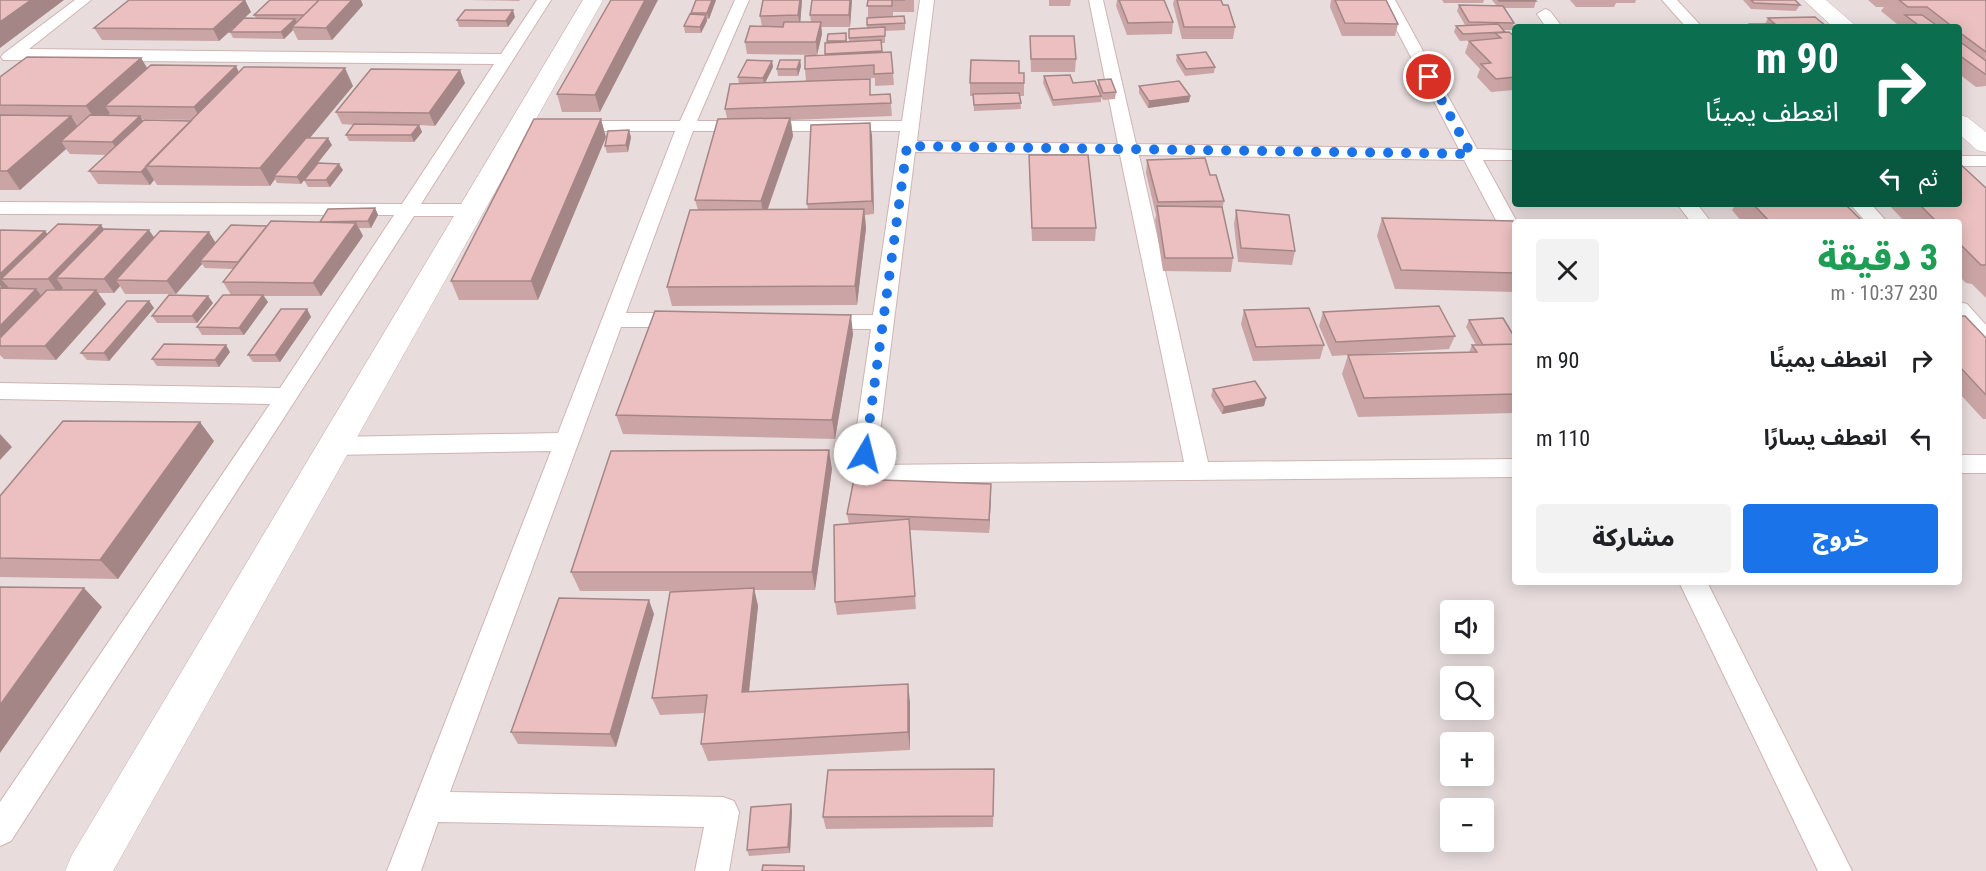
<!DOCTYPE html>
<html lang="ar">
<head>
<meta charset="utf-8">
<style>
  body { margin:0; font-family:"Roboto Condensed","Noto Sans Arabic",sans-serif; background:#f2f2f2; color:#202124; direction:rtl; height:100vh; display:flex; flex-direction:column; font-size:22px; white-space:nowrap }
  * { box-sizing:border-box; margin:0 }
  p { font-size:20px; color:#757577 }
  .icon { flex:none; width:33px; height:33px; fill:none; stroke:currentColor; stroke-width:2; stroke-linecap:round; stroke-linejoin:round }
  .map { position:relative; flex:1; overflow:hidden; direction:ltr }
  .panel { position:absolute; left:1512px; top:219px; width:450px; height:366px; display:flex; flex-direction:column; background:#fff; border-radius:6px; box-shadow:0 3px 15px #0003; direction:rtl }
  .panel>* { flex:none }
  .hud { position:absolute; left:1512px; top:24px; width:450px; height:183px; border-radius:6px; box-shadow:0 3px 15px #0003; direction:rtl; background:#0b6e4f; color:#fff; overflow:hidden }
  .tools { position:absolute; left:1440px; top:600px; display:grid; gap:12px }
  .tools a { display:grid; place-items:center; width:54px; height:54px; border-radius:6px; background:#fff; box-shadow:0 3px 15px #0003; font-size:30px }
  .pin { position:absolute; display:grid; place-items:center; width:51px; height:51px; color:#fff; margin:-26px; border:3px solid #fff; border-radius:50%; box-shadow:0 2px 6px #0007 }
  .me { position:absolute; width:66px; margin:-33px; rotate:8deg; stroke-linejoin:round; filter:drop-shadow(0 0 4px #0008) }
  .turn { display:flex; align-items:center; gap:21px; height:126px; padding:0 24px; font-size:27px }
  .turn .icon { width:78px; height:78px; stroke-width:2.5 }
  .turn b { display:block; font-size:42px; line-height:51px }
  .then { display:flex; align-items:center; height:57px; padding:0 24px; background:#0003; gap:12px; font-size:22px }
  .round { display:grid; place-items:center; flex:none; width:63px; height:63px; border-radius:6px; background:#f2f2f2 }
  .overview { display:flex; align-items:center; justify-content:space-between; height:102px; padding:0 24px }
  h1 { font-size:36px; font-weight:800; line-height:45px; color:#1e9e55 }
  .button { display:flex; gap:12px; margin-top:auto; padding:12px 24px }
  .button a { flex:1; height:69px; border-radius:6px; background:#1a73e8; color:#fff; font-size:24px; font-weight:800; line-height:69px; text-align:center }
  .button a+a { background:#f2f2f2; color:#202124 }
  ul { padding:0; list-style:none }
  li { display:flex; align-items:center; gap:18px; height:78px; padding:0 24px }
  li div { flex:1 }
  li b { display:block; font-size:22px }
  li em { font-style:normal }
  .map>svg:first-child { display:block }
  .industrial { fill:#e8dddc; fill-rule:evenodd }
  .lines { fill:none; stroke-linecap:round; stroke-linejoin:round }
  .service-casing { stroke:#cfb4b3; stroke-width:2 }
  .minor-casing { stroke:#cfb4b3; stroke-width:1 }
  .tertiary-casing { stroke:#cfb4b3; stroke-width:1 }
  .service { fill:#fff; fill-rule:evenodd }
  .minor { fill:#fff; fill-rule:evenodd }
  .tertiary { fill:#fff; fill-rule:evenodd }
  .wall { fill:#cba5a5; fill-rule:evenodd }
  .shaded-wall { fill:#a58686 }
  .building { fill:#ecc0c0; stroke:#a58686; stroke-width:1.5 }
  .route { stroke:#1a73e8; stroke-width:10; stroke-dasharray:0 18 }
</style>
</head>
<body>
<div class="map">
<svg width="1986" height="871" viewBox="0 0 1986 871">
  <rect width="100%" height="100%" fill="#faeae6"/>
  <!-- industrial -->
  <path class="industrial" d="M0 0H1986V871H0ZM1515 27H1959V204H1515ZM1515 222H1959V582H1515ZM1450 610H1484V644H1450ZM1450 676H1484V710H1450ZM1450 742H1484V776H1450ZM1450 808H1484V842H1450Z"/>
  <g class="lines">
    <defs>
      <path id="service" d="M75 0H91L29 49 501 54 537 0H551L421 204H470L477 206 480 210 477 214 470 216H414L11 841 0 846V802L270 404 0 399V383L280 388 394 215 0 214V202L402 204 494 64 3 60 1 57 3 54Z
        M735 0H749L697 121H902L920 0H934L917 141 1118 144 1089 0H1103L1136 144 1459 149 1381 0H1395L1477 149 1515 150V160H1483L1517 222 1515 243 1508 241 1505 237 1464 160 1139 155 1208 462 1515 459V477L862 483 853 481 850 474 871 329H820L812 327 809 322 812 317 820 315H873L900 131H693L626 313H683L691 315 694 320 691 325 683 327H621L450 792 723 797 734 801 739 812 729 871H695L704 827 438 822 421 871H387L551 451 333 455 324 452 321 446 324 440 333 437 558 433 675 131H570L564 130 561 126 564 122 570 121H680ZM915 152 1120 155 1184 462 876 465Z
        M1662 0H1677L1702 27H1686Z
        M1545 9 1550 11 1562 27H1546L1537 14Z
        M1959 156H1986V166H1959Z
        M1677 204H1697L1711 222H1691Z
        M1850 204H1871L1887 222H1866Z
        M1959 302 1967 304 1986 325V345L1978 343 1959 322Z
        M1959 455H1986V473H1959Z
        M1679 582H1707L1852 871H1818Z"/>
      <path id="minor" d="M583 0H603L113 871H65L72 855Z"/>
      <path id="tertiary" d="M1804 0H1826L1857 27H1833Z
        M1959 115 1967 117 1986 132V152L1977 150 1959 134Z"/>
    </defs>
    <!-- service casing -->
    <use href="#service" class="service-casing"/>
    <!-- minor casing -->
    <use href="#minor" class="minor-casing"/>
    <!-- tertiary casing -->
    <use href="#tertiary" class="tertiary-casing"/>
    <!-- service -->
    <use href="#service" class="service"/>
    <!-- minor -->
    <use href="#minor" class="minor"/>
    <!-- tertiary -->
    <use href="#tertiary" class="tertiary"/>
  </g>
  <!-- wall -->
  <path class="wall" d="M245 0 251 12 219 41 102 40 94 28Z
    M469 0H520L519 1Z
    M611 0 600 112H562L557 94Z
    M716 0 709 19H707V21L701 33H685L684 26 692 14 691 13Z
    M763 0H802L800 22H811L810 15 812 0H852L850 27H821L822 34 817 55 747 54 745 42 762 27 760 16Z
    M868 0H914V12H893V17L905 23V30L885 31V43H881L882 52H891L894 85 875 86V78L806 82 805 69 825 55V43H827L828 34 846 33 847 42H849V38L867 28V18H868Z
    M1049 0H1071L1070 6H1049Z
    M1117 0H1164L1173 22 1172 34 1127 35 1116 6Z
    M1174 0H1221L1223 5 1235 27 1233 39H1182L1173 4Z
    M1331 0H1386L1398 24 1395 36H1342L1330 7Z
    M1442 0H1484L1483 3H1444Z
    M1492 0H1535L1536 1 1534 8H1505L1514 23 1512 30H1503L1505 32 1515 37V90L1491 92 1477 77 1480 69 1465 53 1469 41 1480 40 1460 41 1454 32 1456 26 1465 25 1457 11 1459 5H1496Z
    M1570 0H1636L1635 3H1616L1614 7H1576Z
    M1743 0H1795L1800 5 1796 11 1751 9Z
    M1868 0H1986V86L1976 87 1959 74V27H1897L1899 24H1897L1881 11 1884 7H1876Z
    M363 5 332 40H298L293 30 284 39 233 38 230 32 256 18 254 15Z
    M515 17 508 27H459L457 20Z
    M1768 18 1827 27H1749L1750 24H1765Z
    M1030 36 1076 59 1075 72H1031Z
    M1177 55 1215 67 1214 73 1185 76 1176 61Z
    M141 58 147 68 239 73 353 86 310 138 332 145 301 184 277 183 275 179 270 186 157 185 154 180 150 185 98 184 89 171 107 155 70 154 66 149 20 190H0V77ZM142 119 192 120 191 121H143Z
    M800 60 801 66 798 76H778L777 69Z
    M772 61 773 67 765 83 871 95 890 94 892 116 791 120 793 136 768 209H808L807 204 872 135 874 214 865 215 866 228 857 305 672 306 667 287 698 210 695 200 727 118 725 109 739 84 738 77Z
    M1019 73 1024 83V96H1020L1021 109 974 111 973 96H970V83Z
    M1044 76 1073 83 1098 87V80L1116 92 1115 99 1103 100 1101 97V102L1053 106 1043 83Z
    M465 83 435 126 419 125 422 132 414 142 349 141 346 135 354 125 342 124 336 112Z
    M1139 86 1190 96 1189 102 1148 108 1139 93Z
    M606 137 538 300H459L451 281Z
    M631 137 628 152 607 153 605 146Z
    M1029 155 1096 228 1095 241H1032L1029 168Z
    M1147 160 1210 175 1224 201 1222 210 1233 258 1231 272 1163 271 1155 220 1156 215 1146 173Z
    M343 170 330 187H308L304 180Z
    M1986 188V298L1972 284 1966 283 1959 276V222H1905L1888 204H1959Z
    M1624 204H1671L1670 205 1627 207Z
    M1736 204H1845L1863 222H1742L1732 210Z
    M375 208 378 215 371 228H359L363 236 321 296H264L268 302 244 335H202L197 327 231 295 223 282 233 269 205 268 202 264 176 294H125L120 286 114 293H98L106 304 56 360 4 359 0 355V230L45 231 47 234 104 229 154 238 216 243 267 226 320 222Z
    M1236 210 1295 251 1292 265 1238 262 1234 224Z
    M1382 218 1515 222V292L1395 289 1377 236Z
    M149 301 154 308 109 361 87 360 81 353Z
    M213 303 197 323H157L152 316Z
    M307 309 311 317 280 362H253L248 355Z
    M1244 310 1324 345 1320 359 1253 361 1241 324Z
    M1323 312 1455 336 1449 349 1350 355 1469 352 1472 345H1476L1466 327 1469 320 1515 338V413L1358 417 1342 374 1348 355 1332 356 1319 326Z
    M1959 316 1986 338V419H1983L1959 393Z
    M853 334 835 439 623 434 616 415Z
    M230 352 219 367 157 366 152 359Z
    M1213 389 1266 398 1264 406 1222 414 1211 396Z
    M214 441 118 579 0 577V496Z
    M832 469 815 590H754L758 606 749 692 910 702V750L708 761 701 744 705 713 660 715 652 698 699 591H580L571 572Z
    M991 497 989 533 910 530 916 609 837 615 835 602 849 524 847 514Z
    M654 614 616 747 518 744 511 732Z
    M994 769 993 827 826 829 823 817Z
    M791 804 792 811 790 853 749 856 747 850Z"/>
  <!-- shaded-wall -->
  <path class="shaded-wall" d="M31 0H64L0 48V22Z
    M245 0 251 12 219 41 213 29Z
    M352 0H361L363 5 332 40 326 28Z
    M645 0H658L600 112 595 95Z
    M712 0H716L709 19 707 13Z
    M800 0H802L800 27 798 15Z
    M850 0H852L850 27 849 15Z
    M513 10 515 17 508 27 506 21Z
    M706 15 707 21 701 33 700 27Z
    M295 19 298 25 292 27 293 30 284 39 281 32Z
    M821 22 822 34 817 55 816 42Z
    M141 58 152 76 105 106 110 113 98 124 86 106Z
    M800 60 801 66 798 76 797 69Z
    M772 61 773 67 764 85 763 78Z
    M236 66 242 79 201 120 194 107Z
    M345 68 353 86 278 176H274L275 179 270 186 260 168Z
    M460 70 465 83 435 126 429 113Z
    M1190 96 1189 102 1148 108 1149 101Z
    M71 116 82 134 61 141 66 149 20 190 7 171Z
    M140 116 148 129 121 155 112 142Z
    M790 118 793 136 764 219 761 201Z
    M601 119 606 137 538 300 531 281Z
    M870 123 872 135 874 214 872 201Z
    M419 125 422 132 414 142 411 135Z
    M629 130 631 137 628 152 626 145Z
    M328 138 332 145 301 184 297 177Z
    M339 164 343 170 330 187 326 180Z
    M146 167 154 180 150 185 141 172Z
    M375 208 378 215 371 228 368 221Z
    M864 209 866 228 857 305 855 286Z
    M356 223 363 236 321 296 313 283Z
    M101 225 110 238 56 278 63 288 58 293 48 279Z
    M149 230 158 243 116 280 120 286 114 293 104 279Z
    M45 231 55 244 1 279 10 289 6 293 0 285V274Z
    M209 232 217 245 200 261 202 264 176 294 167 281Z
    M36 289 47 303 0 346V326Z
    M96 290 106 304 56 360 45 346Z
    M263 295 268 302 244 335 239 328Z
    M208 296 213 303 197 323 192 316Z
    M149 301 154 308 109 361 104 353Z
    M307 309 311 317 280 362 275 355Z
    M851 315 853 334 835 439 832 420Z
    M226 345 230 352 219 367 215 360Z
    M1266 398 1264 406 1222 414 1224 407Z
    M200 422 214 441 118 579 100 560Z
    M0 434 12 447 0 460Z
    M829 450 832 469 815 590 812 572Z
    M991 484V497L989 533V520Z
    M84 588 102 607 0 753V705Z
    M754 588 758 606 747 710 742 692Z
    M649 600 654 614 616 747 610 734Z
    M908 684 910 702V750L908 732Z
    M791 804 792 811 790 853 788 847Z"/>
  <!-- building -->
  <path class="building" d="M0 0H31L0 22Z
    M129 0H245L213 29 94 28Z
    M270 0H319L304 15H254Z
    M319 0H352L326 28 292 27Z
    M611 0H645L595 95 557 94Z
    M696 0H712L707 13H691Z
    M763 0H800L798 15 760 16Z
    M812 0H850L849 15H810Z
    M868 0H905H892V6H867Z
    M1119 0H1164L1173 22 1128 23Z
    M1177 0H1221L1223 5H1228L1235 27H1184Z
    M1335 0H1386L1398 24 1345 23Z
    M1498 0H1535L1536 1H1499Z
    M1751 0H1795L1800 5 1754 3Z
    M1899 0H1986V52L1959 32V27H1953L1927 7H1908Z
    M1459 5 1503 6 1514 23 1469 22Z
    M465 10H513L506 21 457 20Z
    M690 14 706 15 700 27 684 26Z
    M1905 15H1922L1939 27H1921Z
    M904 16 905 23 867 25V18Z
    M1815 17 1827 27H1754L1750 24H1775L1768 18Z
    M244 18 295 19 281 32H230Z
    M784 22H821L816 42H745L750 26 783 27Z
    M1498 24 1505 32 1463 34 1456 26Z
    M885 27V36L849 38V29Z
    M1509 32 1515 37V77L1496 79 1481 64 1491 63 1469 41 1501 38 1495 33Z
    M846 33V41H827L828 34Z
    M1030 36H1074L1076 59H1031Z
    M881 40 882 51 825 54V43Z
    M1959 41 1986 61V74H1985L1959 55Z
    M891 52 893 73 874 74V65L805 69V56Z
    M1206 52 1215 67 1186 69 1177 55Z
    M27 57 141 58 86 106 0 105V77Z
    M747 60 772 61 763 78 738 77Z
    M780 60H800L797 69H777Z
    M971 60 1019 61V73H1024V83H970Z
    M151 65 236 66 194 107 105 106Z
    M244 67 345 68 260 168 146 166Z
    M371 69 460 70 429 113 336 112Z
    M1070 75 1073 83 1095 81 1101 96 1053 100 1044 76Z
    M870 79V95L890 94 891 103 725 109 730 84Z
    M1111 79 1116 92 1103 93 1098 80Z
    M1179 81 1190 96 1149 101 1139 86Z
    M1019 93 1021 103 974 105 973 94Z
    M0 115 71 116 7 171H0Z
    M90 115 140 116 112 142 61 141Z
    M790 118 761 201 695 200 718 119Z
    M534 119H601L531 281H451Z
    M144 120 191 121 141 172 89 171Z
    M870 123 872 201 807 204 811 125Z
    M354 124 419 125 411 135H346Z
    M629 130 626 145 605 146 608 131Z
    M306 138H328L297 177 274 176Z
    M1029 155H1088L1096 228H1032Z
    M1205 158 1210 175H1216L1224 201 1158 202 1147 160Z
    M318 163 339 164 326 180H304Z
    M1959 163 1986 188V265H1981L1959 243V222H1937L1919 204H1959Z
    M1753 204H1845L1863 222H1770Z
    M1157 206 1222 207 1233 258H1165Z
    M375 208 368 221 320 222 328 209Z
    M864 209 855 286 667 287 690 210Z
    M1236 210 1289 215 1295 251 1241 248Z
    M1382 218 1515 221V273L1401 270Z
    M271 221 356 223 313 283 223 282Z
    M58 224 101 225 48 279H1Z
    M231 225 267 226 238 262 200 261Z
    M104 229 149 230 104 279 56 278Z
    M0 230 45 231 0 274Z
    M160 231 209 232 167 281 116 280Z
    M0 288 36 289 0 326Z
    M47 290H96L45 346H0V338Z
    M169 295 208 296 192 316H152Z
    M223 295H263L239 328 197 327Z
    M127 301H149L104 353H81Z
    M1439 306 1455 336 1336 342 1323 312Z
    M1309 308 1324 345 1256 347 1244 310Z
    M281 309H307L275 355H248Z
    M655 311 851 315 832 420 616 415Z
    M1959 316H1965L1986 338V395L1959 366Z
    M1503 318 1515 338V344L1483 345 1469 320Z
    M164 344 226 345 215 360 152 359Z
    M1515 344V394L1364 398 1348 355 1477 352 1472 345Z
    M1255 381 1266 398 1224 407 1213 389Z
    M63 421 200 422 100 560 0 558V496Z
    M829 450 812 572H571L611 451Z
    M854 479 991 484 989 520 847 514Z
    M909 519 915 596 835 602 834 525Z
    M0 587 84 588 0 705Z
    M754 588 742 692 908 684V732L701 744 707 695 652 698 670 592Z
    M559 598 649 600 610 734 511 732Z
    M994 769 993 816 823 817 828 770Z
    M791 804 788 847 747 850 751 807Z
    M763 865 804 866V871H762Z"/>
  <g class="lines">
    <!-- route -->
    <path class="route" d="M865 454 907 146 1471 154 1429 77"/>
  </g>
</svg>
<div class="tools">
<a><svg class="icon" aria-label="sound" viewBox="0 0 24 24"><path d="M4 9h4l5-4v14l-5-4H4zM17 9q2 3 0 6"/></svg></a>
<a><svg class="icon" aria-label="search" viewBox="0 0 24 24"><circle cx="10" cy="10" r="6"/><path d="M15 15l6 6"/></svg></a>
<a>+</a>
<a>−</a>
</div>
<div class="pin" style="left:1429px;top:77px;background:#d93025"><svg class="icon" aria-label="arrive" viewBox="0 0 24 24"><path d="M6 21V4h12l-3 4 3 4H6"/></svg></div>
<svg class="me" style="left:865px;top:454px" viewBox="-20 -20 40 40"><circle r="19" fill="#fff"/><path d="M0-13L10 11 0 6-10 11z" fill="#1a73e8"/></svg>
<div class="hud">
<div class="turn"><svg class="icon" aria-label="right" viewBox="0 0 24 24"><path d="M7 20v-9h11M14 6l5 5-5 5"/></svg><div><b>90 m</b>انعطف يمينًا</div></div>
<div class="then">ثم<svg class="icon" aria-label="left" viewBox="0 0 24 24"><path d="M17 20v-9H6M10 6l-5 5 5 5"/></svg></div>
</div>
<section class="panel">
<div class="overview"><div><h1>3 دقيقة</h1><p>230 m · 10:37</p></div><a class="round"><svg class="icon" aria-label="close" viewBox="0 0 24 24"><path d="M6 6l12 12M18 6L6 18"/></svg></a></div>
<ul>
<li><svg class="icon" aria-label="right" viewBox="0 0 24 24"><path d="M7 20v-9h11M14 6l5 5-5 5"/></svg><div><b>انعطف يمينًا</b></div><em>90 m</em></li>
<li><svg class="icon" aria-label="left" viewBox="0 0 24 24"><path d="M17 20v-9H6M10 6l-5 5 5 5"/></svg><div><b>انعطف يسارًا</b></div><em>110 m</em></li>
</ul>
<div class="button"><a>خروج</a><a>مشاركة</a></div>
</section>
</div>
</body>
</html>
